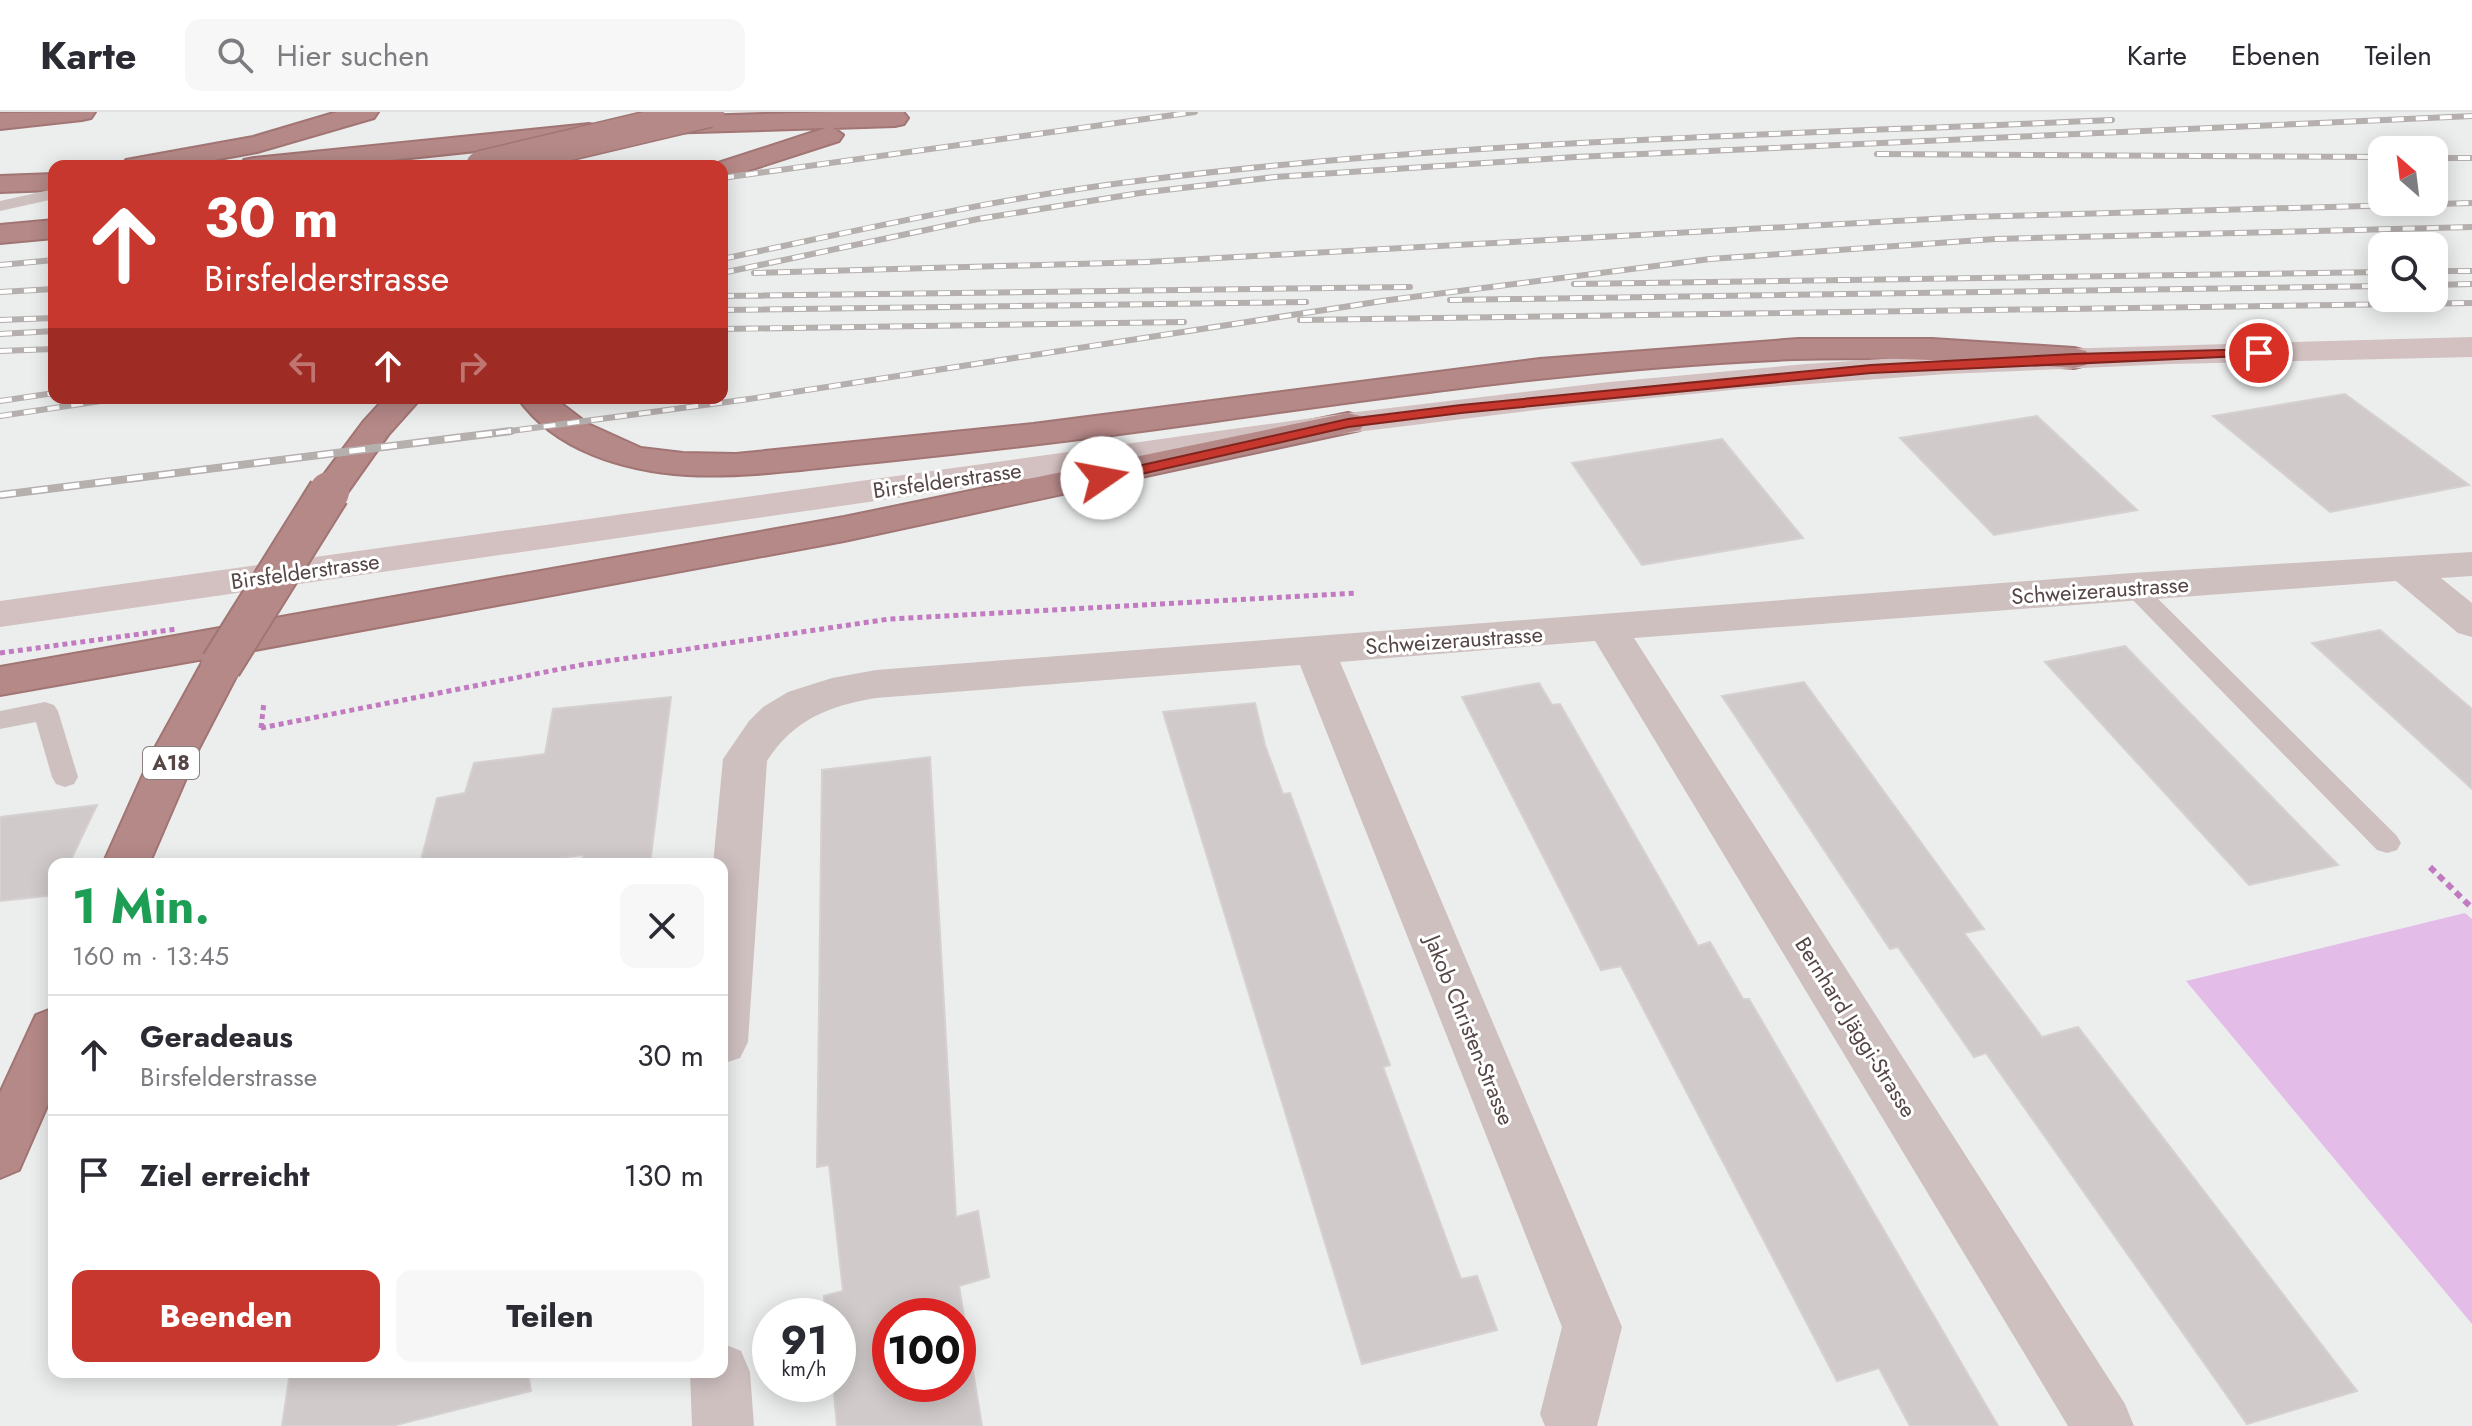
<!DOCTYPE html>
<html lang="de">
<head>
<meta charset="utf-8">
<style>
  body { margin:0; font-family:Jost,sans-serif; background:#f7f7f7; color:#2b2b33; height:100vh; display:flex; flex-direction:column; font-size:30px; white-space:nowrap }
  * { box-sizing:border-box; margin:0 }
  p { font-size:26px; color:#7c7c81 }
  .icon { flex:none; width:44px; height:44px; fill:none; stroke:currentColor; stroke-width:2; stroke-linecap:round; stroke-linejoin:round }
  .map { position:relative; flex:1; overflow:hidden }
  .drawer { position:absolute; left:48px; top:746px; width:680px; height:520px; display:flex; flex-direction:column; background:#fff; border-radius:16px; box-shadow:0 4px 20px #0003 }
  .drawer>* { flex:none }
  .hud { position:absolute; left:48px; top:48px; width:680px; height:244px; border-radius:16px; box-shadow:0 4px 20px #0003; background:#c7372d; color:#fff; overflow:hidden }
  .needle { width:52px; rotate:332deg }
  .buttons { position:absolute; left:2368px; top:24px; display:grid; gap:16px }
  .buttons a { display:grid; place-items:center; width:80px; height:80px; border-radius:16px; background:#fff; box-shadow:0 4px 20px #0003; font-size:40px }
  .speed { position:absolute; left:752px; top:1186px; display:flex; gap:16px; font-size:40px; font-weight:700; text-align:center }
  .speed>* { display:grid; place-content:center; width:104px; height:104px; border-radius:50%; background:#fff; box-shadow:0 4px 20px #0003; line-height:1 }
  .speed small { font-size:20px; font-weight:400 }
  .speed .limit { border:12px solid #d22; background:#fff; color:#111 }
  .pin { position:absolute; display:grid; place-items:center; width:68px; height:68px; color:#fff; margin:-34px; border:4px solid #fff; border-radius:50%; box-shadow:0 2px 8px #0007 }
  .me { position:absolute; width:88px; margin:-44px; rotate:78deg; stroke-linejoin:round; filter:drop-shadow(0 0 6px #0008) }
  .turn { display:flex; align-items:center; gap:28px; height:168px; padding:0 24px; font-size:36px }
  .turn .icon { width:104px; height:104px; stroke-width:2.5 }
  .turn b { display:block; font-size:56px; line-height:68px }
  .lanes { display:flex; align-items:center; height:76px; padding:0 24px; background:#0003; justify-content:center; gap:40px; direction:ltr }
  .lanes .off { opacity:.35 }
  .round { display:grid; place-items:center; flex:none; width:84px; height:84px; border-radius:16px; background:#f7f7f7 }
  .summary { display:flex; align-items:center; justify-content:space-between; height:136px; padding:0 24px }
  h1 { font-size:48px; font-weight:700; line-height:60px; color:#1e9e55 }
  .action { display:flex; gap:16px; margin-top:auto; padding:16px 24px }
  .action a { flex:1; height:92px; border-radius:16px; background:#c7372d; color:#fff; font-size:32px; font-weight:700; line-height:92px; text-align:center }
  .action a+a { background:#f7f7f7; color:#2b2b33 }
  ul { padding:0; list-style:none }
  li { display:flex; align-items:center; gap:24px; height:120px; padding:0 24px; border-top:2px solid #e1e1e2 }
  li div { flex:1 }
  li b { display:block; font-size:30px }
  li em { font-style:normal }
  header { display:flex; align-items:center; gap:48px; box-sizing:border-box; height:112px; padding:0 40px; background:#fff; border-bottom:2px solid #e1e1e2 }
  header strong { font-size:38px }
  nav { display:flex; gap:44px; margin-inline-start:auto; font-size:28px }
  .search { width:560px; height:72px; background:#f7f7f7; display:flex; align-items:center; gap:20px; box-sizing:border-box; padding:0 28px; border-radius:16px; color:#7c7c81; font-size:30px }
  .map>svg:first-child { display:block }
  .green { fill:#e3bde8 }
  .building { fill:#d0caca; stroke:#d6d1d0; stroke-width:2; fill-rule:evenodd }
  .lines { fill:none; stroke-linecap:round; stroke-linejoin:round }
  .highway-casing { stroke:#a17573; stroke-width:4 }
  .path-far1 { stroke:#c27ac1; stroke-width:5; stroke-dasharray:5 4; stroke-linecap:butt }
  .path { stroke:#c27ac1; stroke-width:6; stroke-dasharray:7 5; stroke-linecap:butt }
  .lane { fill:#cfc0c0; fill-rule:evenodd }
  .street { fill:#cfc0c0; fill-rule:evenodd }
  .secondary { fill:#d3c0c0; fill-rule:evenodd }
  .highway { fill:#b58988; fill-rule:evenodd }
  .rail-far1-casing { stroke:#b5afae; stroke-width:6 }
  .rail-casing { stroke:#b5afae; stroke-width:8 }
  .rail-far1 { stroke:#fff; stroke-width:4; stroke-dasharray:12; stroke-linecap:butt }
  .rail { stroke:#fff; stroke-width:5; stroke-dasharray:16; stroke-linecap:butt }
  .highway-bridge-far1-casing { stroke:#a17573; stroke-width:33; stroke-linecap:butt }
  .highway-bridge-casing { stroke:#a17573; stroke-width:44; stroke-linecap:butt }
  .path-bridge { stroke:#c27ac1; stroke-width:5; stroke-dasharray:5 4; stroke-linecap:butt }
  .highway-bridge-far1 { stroke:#b58988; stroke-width:30 }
  .highway-bridge { stroke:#b58988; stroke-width:40 }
  .route { fill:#c7372d; stroke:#81241d; stroke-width:2 }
  .labels { text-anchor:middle; stroke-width:6; stroke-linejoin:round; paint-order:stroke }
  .shield { fill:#fff; stroke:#897e7e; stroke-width:2 }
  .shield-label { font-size:20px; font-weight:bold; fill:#564646 }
  .street-label { font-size:22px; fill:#564646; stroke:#fff }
</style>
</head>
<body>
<header>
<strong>Karte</strong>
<div class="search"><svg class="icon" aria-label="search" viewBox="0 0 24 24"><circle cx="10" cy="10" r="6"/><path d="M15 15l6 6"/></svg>Hier suchen</div>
<nav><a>Karte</a><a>Ebenen</a><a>Teilen</a></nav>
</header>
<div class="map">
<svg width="2472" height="1314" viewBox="0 0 2472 1314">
  <rect width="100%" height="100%" fill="#ebeeed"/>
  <!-- green -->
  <path class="green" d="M2465 801 2472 807V1212L2186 869Z"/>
  <!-- building -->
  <path class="building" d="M2345 282 2469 373 2330 400 2213 304Z
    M2037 304 2137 398 1994 423 1900 326Z
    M1722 327 1803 426 1642 453 1572 351Z
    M2380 518 2472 597V677L2312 531Z
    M2125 534 2183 594 2338 753 2249 773 2045 550Z
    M1804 570 1984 817 1964 821 2042 925 2078 915 2357 1279 2247 1312 1986 941 1974 945 1898 835 1890 837 1722 584Z
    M1539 571 1552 593 1560 592 1698 834 1710 830 1743 887H1749L1998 1314H1910L1879 1256 1837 1269 1621 854 1601 858 1462 585Z
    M671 585 650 752H582L583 743 513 752H420L437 686 465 681 474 651 545 642 553 597Z
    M1255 591 1265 633 1283 682 1290 681 1390 953 1383 955 1461 1167 1477 1164 1497 1218 1362 1252 1163 600Z
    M930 645 956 1105 978 1099 989 1165 959 1174 982 1314H837L833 1272H838V1204H825L824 1184 843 1179 829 1053 817 1055 822 658ZM890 1204H958V1272H890Z
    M97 693 69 752H54V783L0 789V705Z
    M290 1260H528L531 1279 392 1314H282Z"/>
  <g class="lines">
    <defs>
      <path id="highway" d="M95 0 91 6 82 8 0 17V1Z
        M337 0H378L374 6 257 40 181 54H122L126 48 253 25Z
        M831 0H903L908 6 904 12 895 14 833 16 843 23 839 29 722 67V54L712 53 826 16 662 21 653 19 649 13 653 7 662 5Z
        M589 12 598 14 602 20 598 26 335 54H240L244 48 254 46Z
        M54 62V78L0 80V64Z
        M54 108V126L0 131V113Z
        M1798 227H1932L2074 236 2086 239 2090 246 2086 253 2074 256C1981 250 1889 244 1795 247 1596 255 1399 283 1201 311 1094 326 985 339 877 350 814 356 750 366 687 363 625 359 555 339 518 286H554L588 312 641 336 683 341 736 342 1033 312 1540 247Z
        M385 286H421L388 323 342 388 329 391 316 388 311 380 364 309Z
        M1348 301 1360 304 1365 311 1360 318 844 429 233 542 242 553 199 636 149 752H103L155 636 204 547 0 583V555L844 405Z
        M54 896V978L19 1058 0 1066V981L36 903Z"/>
    </defs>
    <!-- highway casing -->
    <use href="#highway" class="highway-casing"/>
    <!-- path-far1 -->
    <path class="path-far1" d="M261 616 581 553 889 507 1357 481"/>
    <!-- path -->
    <path class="path" d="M2430 755 2472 796"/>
    <!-- lane -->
    <path class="lane" d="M54 77V87L0 99V89Z
      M2132 467 2140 469 2397 724 2401 731 2397 738 2387 741 2377 738 2124 479 2120 474 2124 469Z
      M45 590 54 593 58 599 78 665 74 672 65 675 56 672 52 665 36 610 0 617V599Z"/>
    <!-- street -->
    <path class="street" d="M2472 440V464L2441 466 2472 491V525L2458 521 2396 469 1634 526 2125 1292 2134 1314H2068L1595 529 1340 550 1622 1215 1597 1314H1545L1540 1302 1562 1215 1300 553 876 586C829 594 794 607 767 649L748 930 740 946 722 952V752H713L723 647 749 609 763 595 788 580 832 566 876 558 2132 461Z
      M722 1231 741 1239 750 1260 754 1314H692L690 1260H722Z"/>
    <!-- secondary -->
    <path class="secondary" d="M2472 225V245L2172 252 1947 262 1741 277 1544 297 1348 321 0 515V489L1348 301 1609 270 1806 252 2022 238Z"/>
    <!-- highway -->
    <use href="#highway" class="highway"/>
    <defs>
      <path id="rail-far1" d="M1877 42 2382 45
        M2434 46H2472
        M722 66 1195 0
        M722 147C860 118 997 86 1137 69 1459 28 1787 23 2112 8
        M0 153 54 148
        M2434 159H2472
        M722 161 978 107 1140 81 1275 65 1575 45 2472 4
        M754 161 1146 150 1968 105 2472 91
        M1574 172 2382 160
        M2434 173 2472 172
        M0 180 54 177
        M722 184 1410 175
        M1450 188 2382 174
        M722 198 1306 190
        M0 208 54 206
        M1300 208 2472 191
        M722 217 1184 210
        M0 222 54 219
        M0 239 54 237
        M0 289 54 281
        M0 304 121 286
        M496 321 749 287 1389 188 1710 147 1995 127 2472 115"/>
      <path id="rail" d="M0 383 511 319"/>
    </defs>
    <!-- rail-far1 casing -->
    <use href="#rail-far1" class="rail-far1-casing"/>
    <!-- rail casing -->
    <use href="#rail" class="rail-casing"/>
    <!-- rail-far1 -->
    <use href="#rail-far1" class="rail-far1"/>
    <!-- rail -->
    <use href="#rail" class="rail"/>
    <defs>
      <path id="highway-bridge-far1" d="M481 54 709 0"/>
      <path id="highway-bridge" d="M221 553 329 380"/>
    </defs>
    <!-- highway-bridge-far1 casing -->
    <use href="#highway-bridge-far1" class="highway-bridge-far1-casing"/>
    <!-- highway-bridge casing -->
    <use href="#highway-bridge" class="highway-bridge-casing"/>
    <!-- path-bridge -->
    <path class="path-bridge" d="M0 541 177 517
      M261 616 264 590"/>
    <!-- highway-bridge-far1 -->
    <use href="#highway-bridge-far1" class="highway-bridge-far1"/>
    <!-- highway-bridge -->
    <use href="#highway-bridge" class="highway-bridge"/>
  </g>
  <!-- route -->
  <path class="route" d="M2259 237 2266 241 2264 243 1871 261 1461 301 1348 315 1102 371 1094 366 1102 362 1348 307 1461 293 1871 253 2074 242Z"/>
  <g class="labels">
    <!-- shield labels -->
    <rect class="shield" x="143" y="635" width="56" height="32" rx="6"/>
    <g class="shield-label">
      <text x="171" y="658">A18</text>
    </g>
    <!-- street labels -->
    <g class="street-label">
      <text transform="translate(947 368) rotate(-8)" y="8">Birsfelderstrasse</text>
      <text transform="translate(305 459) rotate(-8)" y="8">Birsfelderstrasse</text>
      <text transform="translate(2100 478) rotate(-4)" y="8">Schweizeraustrasse</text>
      <text transform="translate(1454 528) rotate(-4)" y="8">Schweizeraustrasse</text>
      <text transform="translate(1856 915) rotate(58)" y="8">Bernhard Jäggi-Strasse</text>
      <text transform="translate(1470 918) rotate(68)" y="8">Jakob Christen-Strasse</text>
    </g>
  </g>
</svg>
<div class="buttons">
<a><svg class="needle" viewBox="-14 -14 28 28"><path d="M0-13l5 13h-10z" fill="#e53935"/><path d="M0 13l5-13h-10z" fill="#7c7c81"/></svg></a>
<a><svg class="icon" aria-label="search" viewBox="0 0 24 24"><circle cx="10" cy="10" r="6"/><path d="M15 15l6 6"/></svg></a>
</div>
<div class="speed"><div>91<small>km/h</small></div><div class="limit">100</div></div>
<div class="pin" style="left:2259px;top:241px;background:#d93025"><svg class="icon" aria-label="arrive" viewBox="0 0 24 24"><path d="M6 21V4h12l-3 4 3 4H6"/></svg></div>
<svg class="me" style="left:1102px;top:366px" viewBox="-20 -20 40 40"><circle r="19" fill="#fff"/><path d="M0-13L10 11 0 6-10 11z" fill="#c7372d"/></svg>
<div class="hud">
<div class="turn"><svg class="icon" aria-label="ahead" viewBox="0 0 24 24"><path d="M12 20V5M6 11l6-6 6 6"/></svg><div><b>30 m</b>Birsfelderstrasse</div></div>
<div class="lanes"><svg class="icon off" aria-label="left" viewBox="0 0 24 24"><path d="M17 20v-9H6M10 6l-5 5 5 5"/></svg><svg class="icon" aria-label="ahead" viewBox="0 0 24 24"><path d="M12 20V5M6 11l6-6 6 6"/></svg><svg class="icon off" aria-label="right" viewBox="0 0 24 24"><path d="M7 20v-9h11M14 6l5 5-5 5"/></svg></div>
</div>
<section class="drawer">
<div class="summary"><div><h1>1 Min.</h1><p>160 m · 13:45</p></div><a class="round"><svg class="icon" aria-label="close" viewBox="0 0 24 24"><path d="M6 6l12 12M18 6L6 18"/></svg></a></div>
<ul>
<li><svg class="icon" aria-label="ahead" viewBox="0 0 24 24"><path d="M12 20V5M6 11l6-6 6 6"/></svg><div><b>Geradeaus</b><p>Birsfelderstrasse</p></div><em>30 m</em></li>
<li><svg class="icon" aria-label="arrive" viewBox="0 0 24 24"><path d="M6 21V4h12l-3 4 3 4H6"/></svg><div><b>Ziel erreicht</b></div><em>130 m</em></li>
</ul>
<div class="action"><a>Beenden</a><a>Teilen</a></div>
</section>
</div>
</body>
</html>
